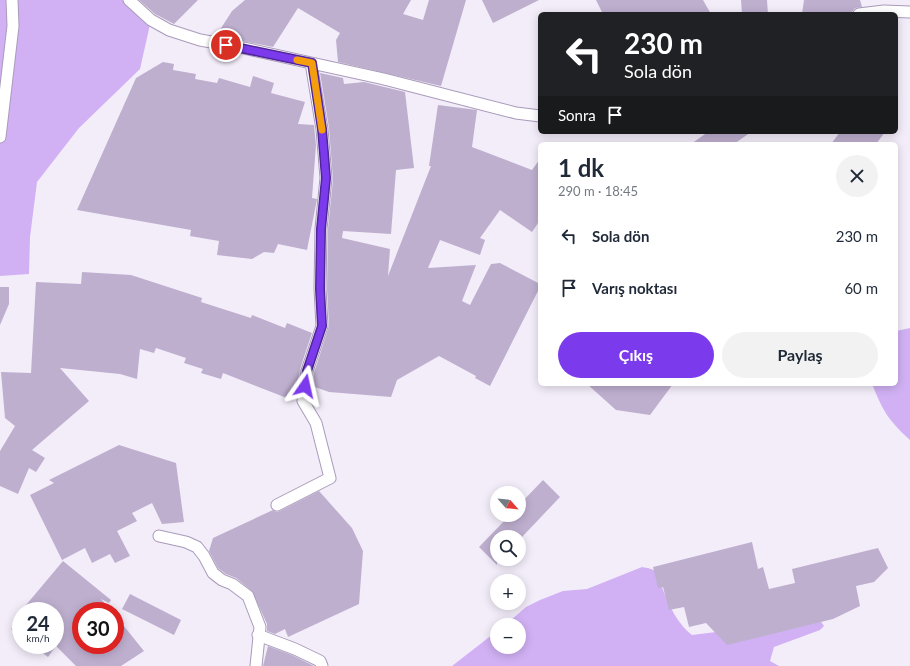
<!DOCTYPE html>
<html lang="tr">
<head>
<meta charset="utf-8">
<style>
  body { margin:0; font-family:Lato,sans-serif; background:#f2f2f3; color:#1f2937; height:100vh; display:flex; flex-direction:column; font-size:15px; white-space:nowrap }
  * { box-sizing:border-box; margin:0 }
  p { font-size:13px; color:#747a83 }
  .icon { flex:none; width:22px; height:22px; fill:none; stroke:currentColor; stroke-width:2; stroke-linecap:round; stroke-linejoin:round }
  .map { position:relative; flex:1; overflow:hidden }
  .details { position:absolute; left:538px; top:142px; width:360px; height:244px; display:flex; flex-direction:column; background:#fff; border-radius:6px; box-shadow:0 2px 10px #0003 }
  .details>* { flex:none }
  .banner { position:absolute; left:538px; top:12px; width:360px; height:122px; border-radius:6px; box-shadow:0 2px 10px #0003; background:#202124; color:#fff; overflow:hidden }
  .needle { width:26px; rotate:117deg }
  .tools { position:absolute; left:490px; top:486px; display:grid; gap:8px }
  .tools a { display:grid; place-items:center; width:36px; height:36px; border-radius:50%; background:#fff; box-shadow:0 2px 10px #0003; font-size:20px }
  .speed { position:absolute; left:12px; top:602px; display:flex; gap:8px; font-size:20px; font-weight:700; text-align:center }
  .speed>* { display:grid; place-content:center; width:52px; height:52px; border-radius:50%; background:#fff; box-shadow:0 2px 10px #0003; line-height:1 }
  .speed small { font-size:10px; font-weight:400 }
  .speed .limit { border:6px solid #d22; background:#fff; color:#111 }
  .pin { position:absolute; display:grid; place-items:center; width:34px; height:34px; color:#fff; margin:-17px; border:2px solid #fff; border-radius:50%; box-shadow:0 1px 4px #0007 }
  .me { position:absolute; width:44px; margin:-22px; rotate:11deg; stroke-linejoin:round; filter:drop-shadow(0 0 3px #0008) }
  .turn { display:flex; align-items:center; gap:14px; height:84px; padding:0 20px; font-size:18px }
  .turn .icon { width:52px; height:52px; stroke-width:2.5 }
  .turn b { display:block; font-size:28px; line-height:34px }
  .then { display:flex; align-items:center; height:38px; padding:0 20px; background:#0003; gap:8px; font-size:15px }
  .round { display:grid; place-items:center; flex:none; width:42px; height:42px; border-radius:21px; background:#f2f2f3 }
  .head { display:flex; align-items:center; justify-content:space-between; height:68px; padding:0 20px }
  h1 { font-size:24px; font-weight:700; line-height:30px }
  .cta { display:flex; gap:8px; margin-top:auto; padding:8px 20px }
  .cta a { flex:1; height:46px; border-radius:24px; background:#7c3aed; color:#fff; font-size:16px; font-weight:700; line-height:46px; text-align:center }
  .cta a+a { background:#f2f2f3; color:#1f2937 }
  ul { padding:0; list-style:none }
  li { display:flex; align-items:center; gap:12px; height:52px; padding:0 20px }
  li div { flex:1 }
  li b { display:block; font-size:15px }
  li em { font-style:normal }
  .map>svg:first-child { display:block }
  .green { fill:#d1b1f4 }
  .building { fill:#beafcf }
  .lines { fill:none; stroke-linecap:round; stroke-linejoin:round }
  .minor-casing { stroke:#a99bba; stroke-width:13 }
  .minor { stroke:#fff; stroke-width:11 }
  .route-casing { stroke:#51269a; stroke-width:10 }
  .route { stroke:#7c3aed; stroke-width:7 }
  .slow { stroke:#f59e0b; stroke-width:7 }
</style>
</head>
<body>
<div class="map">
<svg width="910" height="666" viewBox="0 0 910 666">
  <rect width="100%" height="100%" fill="#f3edfa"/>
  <!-- green -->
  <path class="green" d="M0 0H129L151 20 140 69 79 128 37 182 30 237 29 274 0 276Z
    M910 328V440C888 420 883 411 872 384H896V331Z
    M642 567C647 568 655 569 658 574 661 579 661 585 663 590 669 605 678 625 692 635L819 619 824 626 820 630 774 647 770 661 779 666H452L497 631V647H519V625H505L526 607 540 600 563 591 587 589Z"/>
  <!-- building -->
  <path class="building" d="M139 0H198L174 24 155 14Z
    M245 0H411L403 14 423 20 429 0H466L441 86 338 62 336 40 340 33 298 8 273 47 216 36 232 11Z
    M482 0H539L493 23Z
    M596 0H703L711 14H603Z
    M741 0H767L768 14H742Z
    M804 0H860L862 7 855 8 852 12 844 14H802Z
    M163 62 174 64 173 70 196 74 195 79 217 83 219 78 250 87 253 76 274 83 271 93 305 102 298 124 314 125 316 145 312 198 317 199 307 250 278 244 274 253 264 252 252 259 217 255 219 241 190 236 191 230 77 210 136 78Z
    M320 73 343 78 344 84 364 82 405 92 414 168 396 170 391 234 343 231 342 238 390 249 388 276 431 166H429L438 105 477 110 472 147 532 170 540 159V220L532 232 500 210 480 238 485 240 480 255 440 240 428 268 476 265 462 301 470 305 491 264 500 263 540 284V287L490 386 475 378 476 376 439 356 397 380 391 397 329 392 312 386 314 373 329 326 327 289 328 229 333 179 329 128Z
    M708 132H751L734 144H691Z
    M840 132H885L876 144H831Z
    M82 272 131 275 202 298 201 302 251 318 252 315 285 328 287 323 312 333 300 369 298 384 292 400 223 373 221 379 201 373 203 369 184 363 186 358 156 348 154 353 140 349 137 379 120 374 60 368 89 401 32 450 45 458 36 472 29 468 18 494 0 486V451L15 426 5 418 1 372 31 373 36 282 81 284Z
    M0 287H9V304L0 325Z
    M587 384H673L650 415 616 410Z
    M119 445 176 463 184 522 162 524 152 503 132 513 137 521 117 531 130 556 115 563 110 554 92 563 85 548 62 560 30 495 54 483 49 480Z
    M543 480 560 497 522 537H497V565L479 547 510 515H519V505Z
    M319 491 352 528 363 551 359 604 288 637 285 629 275 634 267 631V624L252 591 236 578 226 574 218 568 209 551 213 538 273 510 276 512 280 511Z
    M752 542 758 569 763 567 769 589 795 583 792 569 878 548 888 568 874 582 856 586 860 606 833 619 727 645 706 623 689 627 684 607 669 610 663 587 658 588 653 567Z
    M63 561 111 600 109 603 101 599 111 611H81V645H115V615L144 651 121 666H76L56 646 48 657 32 645H56L55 611H21Z
    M130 594 181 620 174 635 122 609Z
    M21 616V636L11 629Z
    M268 646 292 655 314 666H263Z"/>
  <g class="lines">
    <defs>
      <path id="minor" d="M129 0 151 20 169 30 200 40 239 47 384 79 516 113 540 116
        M859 14 884 11 910 12
        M0 137 13 26 12 0
        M277 505 330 478 316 423 303 401 307 371 322 326 320 289 321 229 326 178 322 129 311 63
        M159 536 186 542 197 547 204 556 213 573 222 580 232 584 248 596 260 627 256 666
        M258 635 295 649 320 661 322 666"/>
    </defs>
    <!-- minor casing -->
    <use href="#minor" class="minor-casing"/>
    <!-- minor -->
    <use href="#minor" class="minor"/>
  </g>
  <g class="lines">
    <defs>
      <path id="route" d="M226 45 312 63 322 129 326 178 321 229 320 289 322 326 307 371 305 386"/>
    </defs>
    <!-- route casing -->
    <use href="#route" class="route-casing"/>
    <!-- route -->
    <use href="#route" class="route"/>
    <!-- slow -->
    <path class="slow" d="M297 60 312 63 322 130"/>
  </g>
</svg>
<div class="tools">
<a><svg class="needle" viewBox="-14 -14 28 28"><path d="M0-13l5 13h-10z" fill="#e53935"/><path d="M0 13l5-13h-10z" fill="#747a83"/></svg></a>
<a><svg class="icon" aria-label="search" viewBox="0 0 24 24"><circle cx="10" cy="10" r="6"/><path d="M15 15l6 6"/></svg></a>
<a>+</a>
<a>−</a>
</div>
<div class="speed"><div>24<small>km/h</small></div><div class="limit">30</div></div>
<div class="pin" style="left:226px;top:45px;background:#d93025"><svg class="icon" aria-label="arrive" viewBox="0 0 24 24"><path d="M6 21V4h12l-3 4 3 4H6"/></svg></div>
<svg class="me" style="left:305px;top:386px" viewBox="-20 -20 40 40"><path d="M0-17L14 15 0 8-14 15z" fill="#7c3aed" stroke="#fff" stroke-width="4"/></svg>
<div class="banner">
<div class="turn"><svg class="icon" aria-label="left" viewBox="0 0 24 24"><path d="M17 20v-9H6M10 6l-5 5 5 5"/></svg><div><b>230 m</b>Sola dön</div></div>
<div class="then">Sonra<svg class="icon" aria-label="arrive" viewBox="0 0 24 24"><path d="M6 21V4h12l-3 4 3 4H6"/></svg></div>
</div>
<section class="details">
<div class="head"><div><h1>1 dk</h1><p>290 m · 18:45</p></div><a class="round"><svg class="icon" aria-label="close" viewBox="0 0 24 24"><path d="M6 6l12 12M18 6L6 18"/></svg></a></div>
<ul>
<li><svg class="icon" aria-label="left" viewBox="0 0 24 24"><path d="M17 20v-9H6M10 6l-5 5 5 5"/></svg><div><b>Sola dön</b></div><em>230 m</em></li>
<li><svg class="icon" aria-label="arrive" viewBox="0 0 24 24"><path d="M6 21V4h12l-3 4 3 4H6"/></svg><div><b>Varış noktası</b></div><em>60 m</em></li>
</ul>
<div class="cta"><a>Çıkış</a><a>Paylaş</a></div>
</section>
</div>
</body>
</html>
